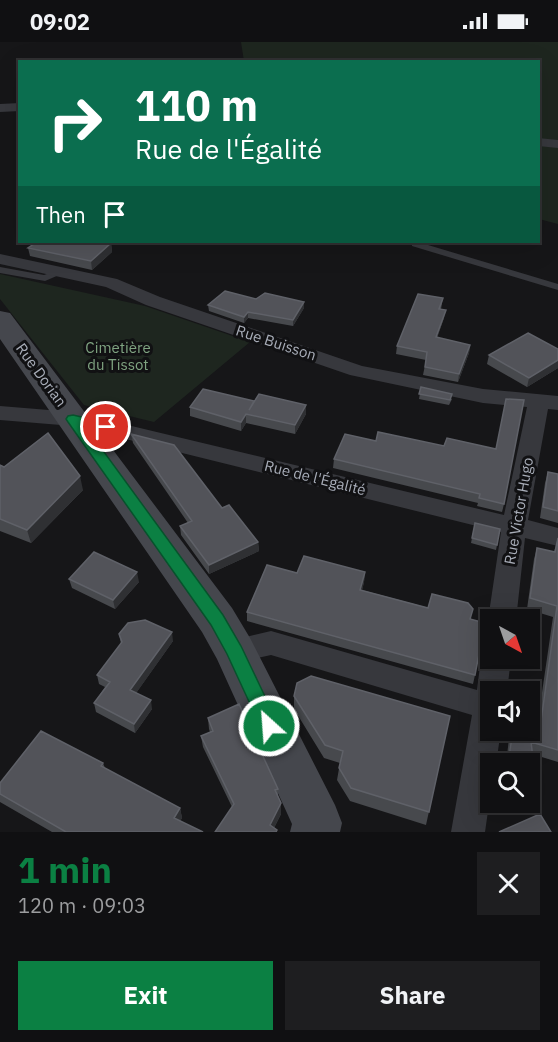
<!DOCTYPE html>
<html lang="en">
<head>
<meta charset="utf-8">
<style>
  body { margin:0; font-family:"IBM Plex Sans",sans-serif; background:#1e1e20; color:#f1f3f6; height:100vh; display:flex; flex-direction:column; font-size:22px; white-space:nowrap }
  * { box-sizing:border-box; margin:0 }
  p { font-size:20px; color:#9c9d9f }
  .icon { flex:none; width:33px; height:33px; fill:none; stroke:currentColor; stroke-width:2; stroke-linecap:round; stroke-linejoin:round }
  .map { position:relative; height:790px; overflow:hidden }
  .drawer { display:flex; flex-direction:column; background:#101012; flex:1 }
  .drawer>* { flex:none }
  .banner { position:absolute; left:18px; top:18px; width:522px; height:183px; border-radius:0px; box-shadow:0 6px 24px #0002,0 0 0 2px #303032; background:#0b6e4f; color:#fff; overflow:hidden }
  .needle { width:39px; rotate:140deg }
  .controls { position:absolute; left:480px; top:567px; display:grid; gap:12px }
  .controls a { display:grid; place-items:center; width:60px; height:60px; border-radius:0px; background:#101012; box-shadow:0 6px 24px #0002,0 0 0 2px #303032; font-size:30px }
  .pin { position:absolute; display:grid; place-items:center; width:51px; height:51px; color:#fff; margin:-26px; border:3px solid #fff; border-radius:50%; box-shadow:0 2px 6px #0007 }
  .me { position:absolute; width:66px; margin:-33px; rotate:334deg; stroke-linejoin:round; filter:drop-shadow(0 0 4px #0008) }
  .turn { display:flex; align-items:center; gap:21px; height:126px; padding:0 18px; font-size:27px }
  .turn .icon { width:78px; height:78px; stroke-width:2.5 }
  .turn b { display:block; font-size:42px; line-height:51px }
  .then { display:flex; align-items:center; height:57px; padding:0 18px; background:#0003; gap:12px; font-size:22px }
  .round { display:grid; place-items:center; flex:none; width:63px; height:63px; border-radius:0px; background:#1e1e20 }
  .summary { display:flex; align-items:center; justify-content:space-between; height:102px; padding:0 18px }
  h1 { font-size:36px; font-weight:800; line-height:45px; color:#0b8043 }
  .cta { display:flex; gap:12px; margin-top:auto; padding:12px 18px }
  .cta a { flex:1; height:69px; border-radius:0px; background:#0b8043; color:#fff; font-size:24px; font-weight:800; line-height:69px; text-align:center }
  .cta a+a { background:#1e1e20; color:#f1f3f6 }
  .status { display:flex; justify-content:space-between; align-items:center; height:42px; padding:0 30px; background:#101012; direction:ltr }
  .status svg { height:16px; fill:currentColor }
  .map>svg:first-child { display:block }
  .green { fill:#1e261f }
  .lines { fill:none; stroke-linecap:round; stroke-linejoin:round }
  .service { fill:#37383d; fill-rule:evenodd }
  .minor { fill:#37383d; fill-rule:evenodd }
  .secondary { fill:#45474d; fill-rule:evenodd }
  .wall { fill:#47494d }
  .shaded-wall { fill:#2f3033 }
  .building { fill:#525359; stroke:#5f6168; stroke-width:1.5 }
  .route { fill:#0b8043; stroke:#07532c; stroke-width:1.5 }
  .labels { text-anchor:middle; stroke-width:6; stroke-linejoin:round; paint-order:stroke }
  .street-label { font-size:15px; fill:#a8adb8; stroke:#111113 }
  .park-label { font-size:15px; fill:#7fa381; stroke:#111113 }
</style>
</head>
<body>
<div class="status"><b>09:02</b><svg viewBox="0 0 49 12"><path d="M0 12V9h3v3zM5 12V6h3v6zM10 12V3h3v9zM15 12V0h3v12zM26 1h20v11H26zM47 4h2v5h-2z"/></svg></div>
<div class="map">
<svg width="558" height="790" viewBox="0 0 558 790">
  <rect width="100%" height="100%" fill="#161618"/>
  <!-- green -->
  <path class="green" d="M241 0H558V182L539 177 538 20 244 19Z
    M0 232 145 264 250 300 154 380 84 363 0 257Z"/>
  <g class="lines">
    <!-- service -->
    <path class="service" d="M412 200H418L558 242V248L412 204Z
      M0 225 44 233 61 227 66 230 45 239 0 231Z"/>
    <!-- minor -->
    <path class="minor" d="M20 61V69L0 70V62Z
      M538 96 558 98V106L538 104Z
      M0 212 117 237 160 255 362 324 483 347 558 354V368L548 367 528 478 558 486V504L525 496 516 578H490V583L488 578 501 490 73 384 0 378V364L73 370 504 473 527 365 483 361 350 333 146 263 106 245 0 222Z
      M271 589 477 648 481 616 486 607 490 606V616H511L507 650H490V688H501L496 722H490V755L485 790H451L472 673 271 613 235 621 225 618 221 609 225 600Z"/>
    <!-- secondary -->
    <path class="secondary" d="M0 269 10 271 232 566 250 596 335 763 342 781 340 790H290L292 782 217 617 202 590 0 297Z"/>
  </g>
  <!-- wall -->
  <path class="wall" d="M111 201 112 210 92 228 30 214 28 206Z
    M443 256 441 267 444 276 437 296 470 303 469 311 458 340 423 333 426 318 396 312 397 304Z
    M256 257 304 266 293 284 248 276 244 281 209 269 208 263Z
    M558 307V326L527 345 487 322 489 313Z
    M421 345 452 357 449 363 419 357Z
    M254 359 306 363V372L295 392 246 381 241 389 190 374V365Z
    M131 392 222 466 258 500 259 509 209 532 181 493 180 484 188 481 133 401Z
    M376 399 444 404 504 462 502 470 477 464 478 461 333 426 334 417Z
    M0 423 4 425 83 448 31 501 0 489Z
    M548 430 558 432V481L540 476 545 441Z
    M475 481 497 503 496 508 471 501Z
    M558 495V720L532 712 534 724 530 734V722H506L510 688H530L538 678 553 575 527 567 534 517 537 506 554 510Z
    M365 530 364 540 362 548 470 577 475 633 473 642 247 579V570L297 531Z
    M69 537 139 540 115 567 72 546Z
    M119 592 173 599 136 651 152 667 135 691 96 670 94 661 105 645 99 642 97 633 121 602Z
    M294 654 450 674 426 783 350 759 337 738 340 721 324 716 294 667Z
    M208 676 278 747V755L281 761V772L274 786 232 765 203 705 201 694 210 690 209 687Z
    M103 721 105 726 180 766 182 776 180 779 203 790H52L0 760V741Z"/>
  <!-- shaded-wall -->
  <path class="shaded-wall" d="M111 201 112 210 92 228 91 219Z
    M304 260V266L293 284V278Z
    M446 268 444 276 434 303 436 295Z
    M248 270V276L244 281V275Z
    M470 303 469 311 458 340 459 332Z
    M558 318V326L527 345 529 336Z
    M306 363V372L295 392V383Z
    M246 372V381L241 389V380Z
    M80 434 83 448 31 501 27 488Z
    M258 500 259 509 209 532V523Z
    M137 530 139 540 115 567 113 558Z
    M365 530 364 540 360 557V548Z
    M172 590 173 599 132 657 130 648Z
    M151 658 152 667 135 691 134 682Z
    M281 761V772L272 790 270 783Z
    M180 766 182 776 176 786 174 776Z"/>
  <!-- building -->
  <path class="building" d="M37 200H102L111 201 91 219 28 206Z
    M225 249 256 257 265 251 304 260 293 278 248 270 244 275 208 263Z
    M418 252 443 256 439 267 446 268 436 295 470 303 459 332 425 325 427 310 397 304Z
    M528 291 558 307V318L529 336 489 313Z
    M421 345 452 352 450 358 419 352Z
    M203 347 254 359 249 368 259 352 306 363 295 383 246 372 241 380 190 365Z
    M506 357 524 358 504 462 479 456 480 452 334 417 345 392 376 399 378 390 444 404 447 396 496 407Z
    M48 391 80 434 27 488 0 477V423L4 425Z
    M131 392 174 403 222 466 229 463 258 500 209 523 180 484 192 479Z
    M548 430 558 432V469L543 465Z
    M475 481 500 487 497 503 472 496Z
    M558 496V708L531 700 534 724 530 722 509 715 513 688H530V675L541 679 557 564 530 556 537 506 555 510Z
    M94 510 137 530 113 558 69 537Z
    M304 514 365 530 360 548 428 566 432 552 468 561 473 567 470 577 485 581 475 633 247 570 267 523 297 531Z
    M145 578 172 590 130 648 151 658 134 682 94 661 110 640 97 633 122 600 119 592 128 581Z
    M311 634 450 674 429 770 351 746 339 726 343 709 325 703 294 654 297 641Z
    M239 662 278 747 275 748 281 761 270 783 277 788 276 790H215L234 762 201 694 213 689 208 676Z
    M41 689 103 721 101 724 180 766 174 776 203 790H66L0 752V741Z
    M540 772 551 790H499Z"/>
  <!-- route -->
  <path class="route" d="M73 373 111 382 113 385 111 388 106 389 85 384 223 573 241 604 279 684 276 690 269 693 263 690 227 612 211 583 68 380 66 377 68 374Z"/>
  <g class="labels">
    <!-- street labels -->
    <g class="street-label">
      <text transform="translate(276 301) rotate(18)" y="5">Rue Buisson</text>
      <text transform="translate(41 333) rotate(54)" y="5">Rue Dorian</text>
      <text transform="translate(315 436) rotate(14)" y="5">Rue de l'Égalité</text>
      <text transform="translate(519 469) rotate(-80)" y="5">Rue Victor Hugo</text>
    </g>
    <!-- park labels -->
    <g class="park-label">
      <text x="118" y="311">Cimetière<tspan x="118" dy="17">du Tissot</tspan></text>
    </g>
  </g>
</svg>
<div class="controls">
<a><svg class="needle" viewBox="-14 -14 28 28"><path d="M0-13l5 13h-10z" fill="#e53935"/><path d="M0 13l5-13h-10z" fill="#9c9d9f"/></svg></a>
<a><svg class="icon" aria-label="sound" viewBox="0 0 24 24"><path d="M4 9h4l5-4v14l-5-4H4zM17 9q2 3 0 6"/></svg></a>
<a><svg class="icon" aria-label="search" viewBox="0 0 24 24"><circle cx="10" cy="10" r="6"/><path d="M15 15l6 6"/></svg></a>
</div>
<div class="pin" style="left:106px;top:385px;background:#d93025"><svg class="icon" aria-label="arrive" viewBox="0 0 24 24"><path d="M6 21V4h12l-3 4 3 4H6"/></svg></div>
<svg class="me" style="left:269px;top:684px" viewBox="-20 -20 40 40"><circle r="17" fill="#0b8043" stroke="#fff" stroke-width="3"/><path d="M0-11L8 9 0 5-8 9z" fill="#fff"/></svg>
<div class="banner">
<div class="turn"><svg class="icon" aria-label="right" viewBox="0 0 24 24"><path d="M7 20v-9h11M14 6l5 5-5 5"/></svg><div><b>110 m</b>Rue de l'Égalité</div></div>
<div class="then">Then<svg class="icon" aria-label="arrive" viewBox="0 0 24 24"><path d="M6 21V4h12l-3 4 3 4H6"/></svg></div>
</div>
</div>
<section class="drawer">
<div class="summary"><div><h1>1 min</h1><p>120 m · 09:03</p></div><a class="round"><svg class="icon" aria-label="close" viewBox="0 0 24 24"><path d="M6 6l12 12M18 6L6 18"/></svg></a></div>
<div class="cta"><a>Exit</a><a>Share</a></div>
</section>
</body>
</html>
